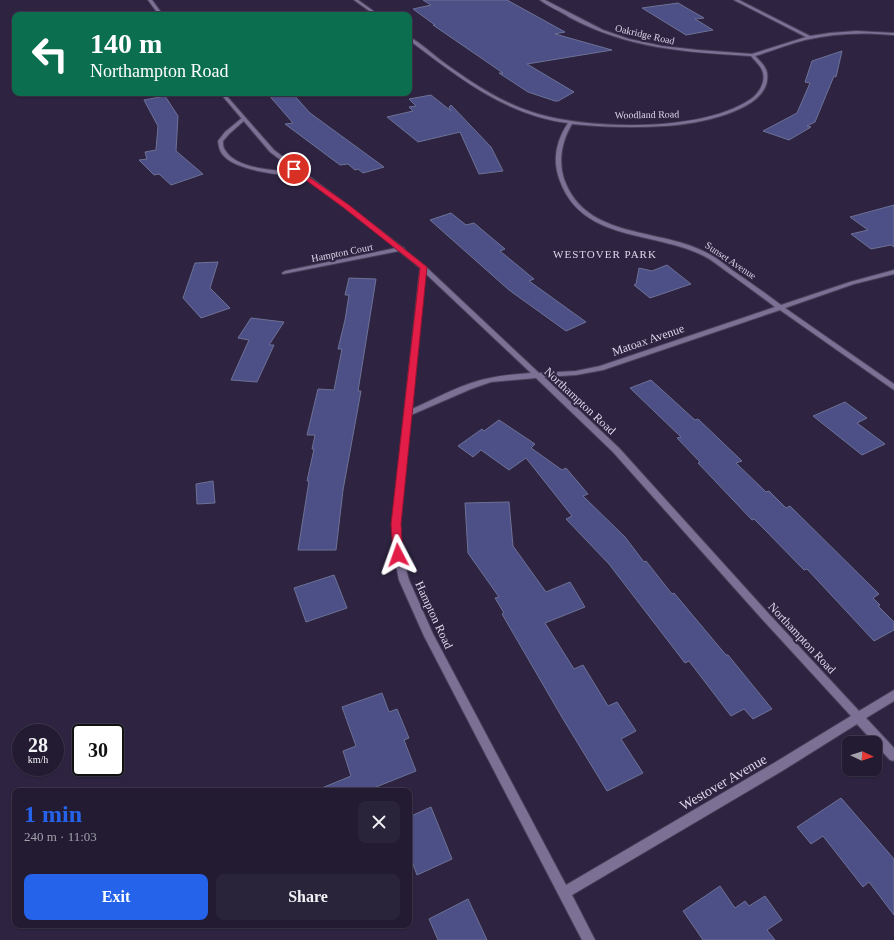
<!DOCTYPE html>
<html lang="en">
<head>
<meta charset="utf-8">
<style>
  body { margin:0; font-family:"Times New Roman",serif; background:#2a243a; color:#f1f3f6; height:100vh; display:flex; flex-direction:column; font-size:15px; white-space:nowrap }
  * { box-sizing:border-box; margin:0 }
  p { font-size:13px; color:#a2a1ac }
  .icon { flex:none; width:22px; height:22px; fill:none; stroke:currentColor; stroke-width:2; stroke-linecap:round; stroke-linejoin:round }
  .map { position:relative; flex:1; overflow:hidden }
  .drawer { position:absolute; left:12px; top:788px; width:400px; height:140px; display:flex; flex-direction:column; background:#221b32; border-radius:8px; box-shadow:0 1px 3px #0004,0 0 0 1px #3f394d }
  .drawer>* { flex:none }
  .guide { position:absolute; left:12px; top:12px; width:400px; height:84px; border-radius:8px; box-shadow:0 1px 3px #0004,0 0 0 1px #3f394d; background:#0b6e4f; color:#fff; overflow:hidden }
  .needle { width:26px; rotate:94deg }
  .tools { position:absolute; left:842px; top:736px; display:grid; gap:8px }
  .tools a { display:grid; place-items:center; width:40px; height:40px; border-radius:8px; background:#221b32; box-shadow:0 1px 3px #0004,0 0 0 1px #3f394d; font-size:20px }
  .speed { position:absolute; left:12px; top:724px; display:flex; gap:8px; font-size:20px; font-weight:700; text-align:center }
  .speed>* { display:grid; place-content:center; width:52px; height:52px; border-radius:50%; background:#221b32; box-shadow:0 1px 3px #0004,0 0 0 1px #3f394d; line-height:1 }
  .speed small { font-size:10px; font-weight:400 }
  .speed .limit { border:2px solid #111; border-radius:6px; background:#fff; color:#111 }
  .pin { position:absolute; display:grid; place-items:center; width:34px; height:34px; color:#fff; margin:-17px; border:2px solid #fff; border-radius:50%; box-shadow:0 1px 4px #0007 }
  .me { position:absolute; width:44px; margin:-22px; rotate:356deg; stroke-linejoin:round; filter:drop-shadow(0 0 3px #0008) }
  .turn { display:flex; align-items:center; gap:14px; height:84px; padding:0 12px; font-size:18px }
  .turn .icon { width:52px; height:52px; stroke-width:2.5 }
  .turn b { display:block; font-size:28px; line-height:34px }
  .round { display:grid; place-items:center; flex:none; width:42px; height:42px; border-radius:8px; background:#2a243a }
  .head { display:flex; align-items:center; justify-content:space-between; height:68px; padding:0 12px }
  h1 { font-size:24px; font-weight:700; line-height:30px; color:#2563eb }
  .action { display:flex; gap:8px; margin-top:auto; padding:8px 12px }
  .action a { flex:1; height:46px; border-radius:8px; background:#2563eb; color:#fff; font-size:16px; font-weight:700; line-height:46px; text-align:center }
  .action a+a { background:#2a243a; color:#f1f3f6 }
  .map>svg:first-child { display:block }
  .building { fill:#4c5087; stroke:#6d7195 }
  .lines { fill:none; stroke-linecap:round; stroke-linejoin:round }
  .service-casing { stroke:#4a415a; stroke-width:2 }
  .minor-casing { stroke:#4a415a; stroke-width:2 }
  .service { fill:#7c7195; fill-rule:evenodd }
  .minor { fill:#7c7195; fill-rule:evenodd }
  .route { fill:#e11d48; stroke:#92132f }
  .labels { text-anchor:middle; stroke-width:4; stroke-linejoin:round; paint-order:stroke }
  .far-street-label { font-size:10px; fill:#dcd6ea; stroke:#2e2442 }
  .far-neighbourhood-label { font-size:11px; letter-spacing:1px; fill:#dcd6ea; stroke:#2e2442 }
  .street-label { font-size:12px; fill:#dcd6ea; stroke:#2e2442 }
  .near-street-label { font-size:14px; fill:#dcd6ea; stroke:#2e2442 }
</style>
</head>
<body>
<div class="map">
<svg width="894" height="940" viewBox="0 0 894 940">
  <rect width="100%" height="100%" fill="#2e2442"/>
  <!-- building -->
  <path class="building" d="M423 0H507L565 32 555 34 612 50 527 64 574 92 558 101H555L528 92 499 73H503L433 25H435L413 9 431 5Z
    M678 3 704 18 695 19 713 30 686 35 642 8Z
    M842 51 836 77 834 76 815 122 807 126 811 127 789 140 763 131 797 113 810 83 805 82 812 61Z
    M267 93H292L310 113 384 167 363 173 358 169 355 170 348 164 340 165 285 124 293 123Z
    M431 95 451 111 449 107 451 105 491 147 503 171 479 174 460 132 418 142 387 117 413 111 409 107 416 106 409 99Z
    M165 96 178 116 176 151 203 174 171 185 159 174 154 175 139 160 147 159 145 152 156 150 158 126 144 100Z
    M894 205V247L891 245 871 249 851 234 868 230 850 217Z
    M451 213 466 225 474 223 505 249 500 251 534 279 529 281 586 322 566 331 509 290 430 220Z
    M218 262 210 288 230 308 201 318 183 298 195 263Z
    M667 265 691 284 650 298 634 285 636 284 639 268 652 271Z
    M349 278 376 279 358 391H361L343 490 336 550H298L309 481H307L314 449H312L315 435H307L318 389 334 390 342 349H338L345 320 349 295H345Z
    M251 318 284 322 269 345H274L257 382 231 380 249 340 238 338Z
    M651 380 695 420 698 419 742 461 736 463 766 492 769 491 786 508 790 506 879 594 873 598 880 605 878 606 894 622V630L874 641 807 569 804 570 768 533 754 519 752 520 698 463 700 462 677 438 681 437 630 388Z
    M845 402 867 418 857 423 885 444 862 455 813 416Z
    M499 420 535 444 531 448 562 470 566 468 588 494 583 496 625 537 644 562 646 561 672 594 674 593 726 655H728L772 709 753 719 744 709 731 716 689 661 685 663 609 564 566 519 572 516 526 458 509 470 481 450 473 457 458 446 482 429 484 431Z
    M213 481 215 503 197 504 196 484Z
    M509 502 513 546 546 592 570 582 585 607 545 623 574 669 583 665 608 706 617 702 636 731 621 739 643 773 607 791 563 719 502 614 504 613 495 598 499 597 468 553 465 503Z
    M334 575 347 608 306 622 294 588Z
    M382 693 389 712 397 709 409 738 404 740 416 771 376 787 378 791H317V790L351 776 343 751 356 746 342 707Z
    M841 798 894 859V915L869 882 863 887 823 836 811 844 797 827Z
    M431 807 452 859 417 875 409 853V817Z
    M720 886 735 908 745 901 749 906 765 896 782 920 767 930 775 940H703L683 911Z
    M468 899 487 940H438L429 919Z"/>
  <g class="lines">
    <defs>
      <path id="service" d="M242 118 246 119 229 134 223 141C223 144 223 148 225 150 236 170 280 171 300 172L303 174 302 175C284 177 239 170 226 158 220 153 219 148 218 141L225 132Z"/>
      <path id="minor" d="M148 0H152L163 15H159Z
        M354 0H358L379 15H375Z
        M540 0H545L603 30 629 39 662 46 698 50 752 54 806 37 734 0H739L810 36 830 33 856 31 894 33V35C864 32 834 33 805 40 788 44 772 51 755 56 759 60 766 66 767 73 773 112 691 125 664 126 633 128 602 127 572 124 562 141 558 160 564 179 586 241 662 227 709 254 717 258 724 264 732 270 748 281 765 293 781 305L850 282 894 270V274L854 284 785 308 894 384V390L780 310 603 370 576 375 544 377 619 448 768 613 859 711 894 690V701L866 718 894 748V761L890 760 857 724 782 771 572 895 595 940H582L424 636 399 580 394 555 392 524 420 268 399 251 283 274 282 273 285 271 396 248 345 208 270 152 220 93H224L274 150 349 206 402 247 404 248 405 250 425 266 539 373 576 371 600 366 775 307C759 295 743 283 726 271 719 266 712 260 704 256 655 231 582 242 560 181 552 161 556 141 568 123 505 115 458 77 409 40V37C421 43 432 54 443 62 472 83 503 104 538 114 593 130 702 132 751 99 759 93 767 81 762 70 760 65 754 60 751 56 685 52 629 49 569 17 560 11 549 7 540 0ZM425 273 531 373C517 374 504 375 490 378 463 383 437 398 412 409ZM536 378 613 452 762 619 851 716 774 763 566 885 433 634 409 580 402 555 400 524 411 415 471 389 491 382Z"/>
    </defs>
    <!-- service casing -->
    <use href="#service" class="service-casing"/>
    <!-- minor casing -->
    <use href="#minor" class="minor-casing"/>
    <!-- service -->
    <use href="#service" class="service"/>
    <!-- minor -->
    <use href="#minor" class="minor"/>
  </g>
  <!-- route -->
  <path class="route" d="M292 168H296L349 205 427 267 401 524 403 555 401 558H394L393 555 391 524 420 268 344 208 292 170Z"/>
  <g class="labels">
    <!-- far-street labels -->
    <g class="far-street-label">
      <text transform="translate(645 34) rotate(13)" y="4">Oakridge Road</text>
      <text transform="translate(647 114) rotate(-1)" y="4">Woodland Road</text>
      <text transform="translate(342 252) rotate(-11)" y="4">Hampton Court</text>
      <text transform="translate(731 260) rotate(34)" y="4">Sunset Avenue</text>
    </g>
    <!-- far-neighbourhood labels -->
    <g class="far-neighbourhood-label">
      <text x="605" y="258">WESTOVER PARK</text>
    </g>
    <!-- street labels -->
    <g class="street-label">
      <text transform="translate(648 340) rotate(-19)" y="4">Matoax Avenue</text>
      <text transform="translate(580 401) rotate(43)" y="4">Northampton Road</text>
      <text transform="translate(434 615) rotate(65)" y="4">Hampton Road</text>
      <text transform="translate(802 638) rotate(47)" y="4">Northampton Road</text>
    </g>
    <!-- near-street labels -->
    <g class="near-street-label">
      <text transform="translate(723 782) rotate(-30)" y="5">Westover Avenue</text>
    </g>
  </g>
</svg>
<div class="tools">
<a><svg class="needle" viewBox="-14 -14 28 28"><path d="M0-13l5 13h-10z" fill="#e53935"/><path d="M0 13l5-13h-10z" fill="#a2a1ac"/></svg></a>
</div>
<div class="speed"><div>28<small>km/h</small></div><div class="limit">30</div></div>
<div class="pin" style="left:294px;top:169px;background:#d93025"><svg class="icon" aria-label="arrive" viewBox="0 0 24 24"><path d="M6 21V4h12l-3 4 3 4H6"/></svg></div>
<svg class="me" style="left:398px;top:555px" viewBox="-20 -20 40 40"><path d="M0-17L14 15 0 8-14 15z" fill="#e11d48" stroke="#fff" stroke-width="4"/></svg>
<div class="guide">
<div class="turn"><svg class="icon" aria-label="left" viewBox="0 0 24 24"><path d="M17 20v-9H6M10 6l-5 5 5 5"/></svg><div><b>140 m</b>Northampton Road</div></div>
</div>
<section class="drawer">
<div class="head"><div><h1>1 min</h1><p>240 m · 11:03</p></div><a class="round"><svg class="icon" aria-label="close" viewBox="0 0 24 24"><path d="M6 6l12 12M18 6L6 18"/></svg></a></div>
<div class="action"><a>Exit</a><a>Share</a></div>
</section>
</div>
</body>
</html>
